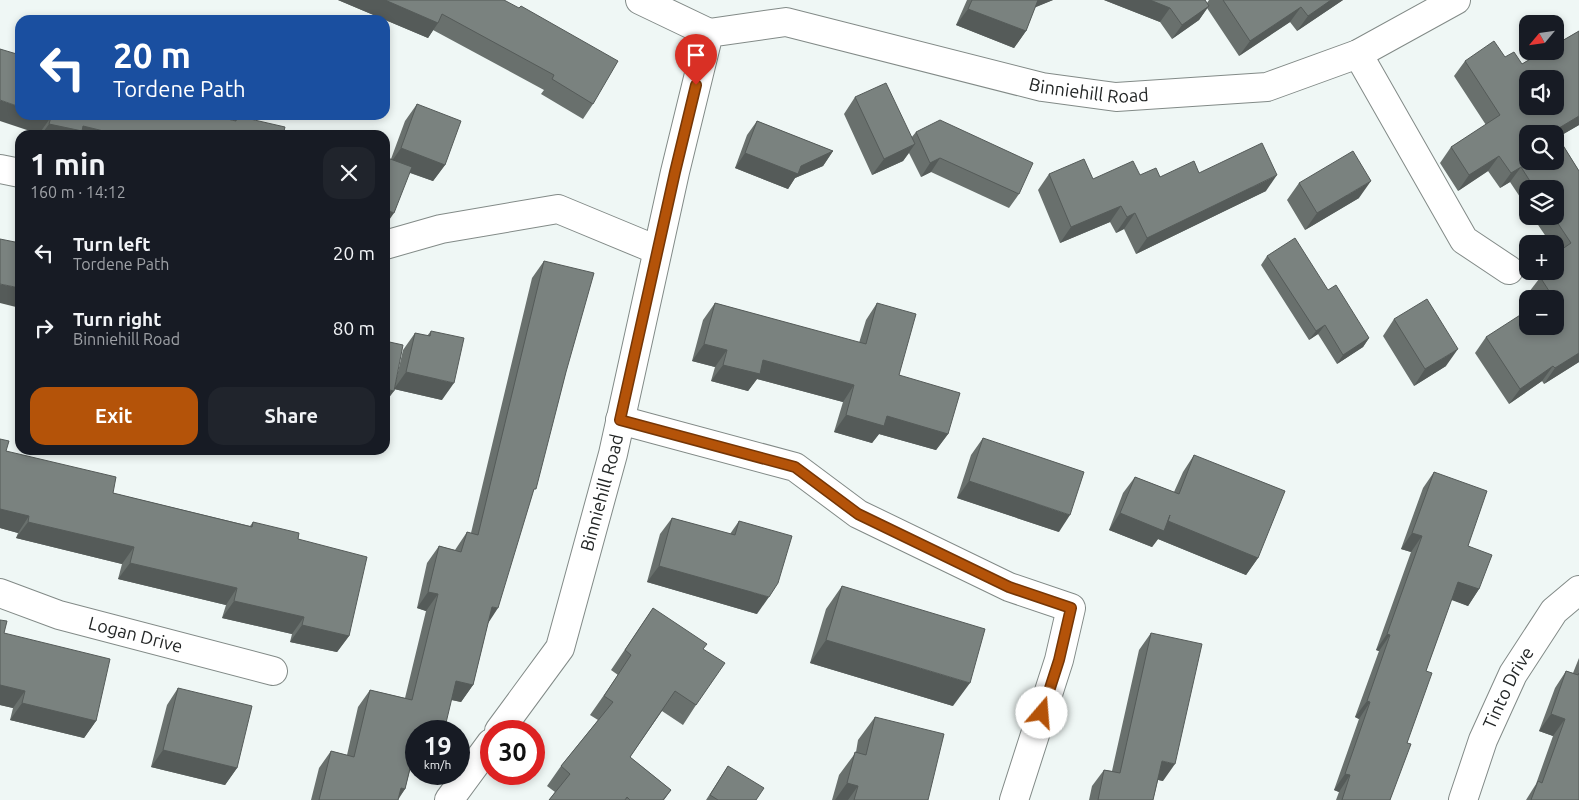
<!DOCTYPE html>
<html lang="en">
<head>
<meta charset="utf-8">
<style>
  body { margin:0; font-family:Ubuntu,sans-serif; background:#20242c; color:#f1f3f6; height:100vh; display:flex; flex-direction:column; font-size:19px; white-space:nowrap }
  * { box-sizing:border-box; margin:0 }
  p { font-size:16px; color:#9ea1a6 }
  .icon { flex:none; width:28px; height:28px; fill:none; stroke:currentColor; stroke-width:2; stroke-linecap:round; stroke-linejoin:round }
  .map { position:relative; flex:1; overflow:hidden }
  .drawer { position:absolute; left:15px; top:130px; width:375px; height:325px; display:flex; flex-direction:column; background:#171b24; border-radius:15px; box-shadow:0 2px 8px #0003 }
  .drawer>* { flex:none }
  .hud { position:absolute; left:15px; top:15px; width:375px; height:105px; border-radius:15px; box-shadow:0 2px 8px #0003; background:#1a4fa0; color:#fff; overflow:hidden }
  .needle { width:32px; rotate:241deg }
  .buttons { position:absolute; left:1519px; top:15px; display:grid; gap:10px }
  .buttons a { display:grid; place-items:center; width:45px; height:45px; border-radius:10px; background:#171b24; box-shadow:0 2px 8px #0003; font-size:25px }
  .speed { position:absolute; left:405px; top:720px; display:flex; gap:10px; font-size:25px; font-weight:700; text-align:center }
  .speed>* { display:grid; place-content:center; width:65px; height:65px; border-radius:50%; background:#171b24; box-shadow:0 2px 8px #0003; line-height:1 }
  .speed small { font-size:12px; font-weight:400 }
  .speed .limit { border:8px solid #d22; background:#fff; color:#111 }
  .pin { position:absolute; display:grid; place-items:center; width:42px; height:42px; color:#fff; margin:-51px -21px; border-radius:50% 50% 50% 0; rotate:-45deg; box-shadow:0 0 5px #0007 }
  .pin .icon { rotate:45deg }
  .me { position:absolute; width:55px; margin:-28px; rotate:18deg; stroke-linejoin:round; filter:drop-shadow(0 0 4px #0008) }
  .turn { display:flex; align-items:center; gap:18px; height:105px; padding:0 15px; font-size:22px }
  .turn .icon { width:65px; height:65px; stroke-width:2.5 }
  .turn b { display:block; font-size:35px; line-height:42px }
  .round { display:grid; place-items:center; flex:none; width:52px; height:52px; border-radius:15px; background:#20242c }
  .overview { display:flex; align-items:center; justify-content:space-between; height:85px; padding:0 15px }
  h1 { font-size:30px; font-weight:600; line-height:38px }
  .cta { display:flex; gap:10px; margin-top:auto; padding:10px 15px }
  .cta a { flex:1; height:58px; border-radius:15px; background:#b45309; color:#fff; font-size:20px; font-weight:600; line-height:58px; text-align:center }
  .cta a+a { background:#20242c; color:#f1f3f6 }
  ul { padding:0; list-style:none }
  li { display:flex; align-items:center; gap:15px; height:75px; padding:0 15px }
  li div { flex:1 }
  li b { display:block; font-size:19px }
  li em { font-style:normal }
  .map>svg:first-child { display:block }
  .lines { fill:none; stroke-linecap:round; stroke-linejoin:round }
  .minor-casing { stroke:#828a87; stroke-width:30 }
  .minor { stroke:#fff; stroke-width:28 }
  .wall { fill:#69706d }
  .shaded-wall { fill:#555b59 }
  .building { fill:#7a827f; stroke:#555b59; fill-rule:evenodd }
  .route-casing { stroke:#753606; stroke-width:12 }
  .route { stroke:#b45309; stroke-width:9 }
  .labels { text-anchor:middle; stroke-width:4.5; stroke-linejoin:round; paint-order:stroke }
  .street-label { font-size:18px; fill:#232626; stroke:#fff }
</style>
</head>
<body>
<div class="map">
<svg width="1579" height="800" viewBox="0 0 1579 800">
  <rect width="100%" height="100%" fill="#eff7f5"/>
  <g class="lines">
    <defs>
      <g id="minor">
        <path d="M640 0 709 33"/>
        <path d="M1358 54 1464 240 1509 270"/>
        <path d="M0 169 20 173"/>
        <path d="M385 245 441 229 558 209 657 250"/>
        <path d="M620 420 795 467 858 514 1009 587 1071 608 1059 660 1014 800"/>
        <path id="s1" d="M0 593 59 615 273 671"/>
        <path id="s2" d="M499 731 560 648 613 454 675 172 709 33 786 22 1042 87 1116 97 1267 87 1358 54 1456 0"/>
        <path d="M449 800 491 743"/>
        <path id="s3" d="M1463 800 1483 740 1513 674 1554 611 1579 590"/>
      </g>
    </defs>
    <!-- minor casing -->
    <use href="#minor" class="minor-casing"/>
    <!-- minor -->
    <use href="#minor" class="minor"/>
  </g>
  <!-- wall -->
  <path class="wall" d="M338 0H504L593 104 583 119 541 94 544 90 433 30 428 38Z
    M967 0H1053L1035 7 1026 31 1014 48 956 25Z
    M1104 0H1205L1207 3 1209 0H1343L1297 31 1290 22 1239 56 1207 8 1199 20 1172 39 1160 22Z
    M1579 31V125L1558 137 1579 171V362L1544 384 1542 381 1509 404 1475 353 1486 337 1555 299H1534L1529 292 1539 279 1536 274 1538 271H1555L1556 253 1555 250V244H1551L1532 216H1555V189H1528V209L1510 182 1500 188 1488 171 1458 191 1440 163 1451 147 1486 125 1454 76 1465 61 1505 57 1522 64Z
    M855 97 911 138 916 132 1019 194 1009 208 931 172 921 177 909 153 903 161 872 175 844 114Z
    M417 104 445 165 433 181 410 173 391 159 405 121Z
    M20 115 234 121 237 116 283 135H39V134Z
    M757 121 833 151 823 166 795 178 788 189 735 168 747 135Z
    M1199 173 1266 191 1136 254 1124 229 1116 233 1110 222 1060 243 1038 190 1049 174 1093 179 1140 175 1160 177Z
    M1299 183 1359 198 1305 230 1287 200Z
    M1267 256 1369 338 1363 347 1337 364 1318 334 1309 340 1261 265Z
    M544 261 566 372 532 495 488 623 473 685 461 702 451 700 416 731V767L411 766 405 789 398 800H311L319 768 331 751 347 755 358 707 370 690 405 698 426 611 417 608 427 563 439 546 455 550 467 532 471 533 532 278Z
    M715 303 859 343 866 320 877 303 899 375 948 434 936 450 879 434 872 443 834 432 843 402 757 379 748 391 711 381 715 367 692 361 703 320Z
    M1394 319 1446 366 1414 386 1383 336Z
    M431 331 442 400 394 389 403 350 415 333 427 336Z
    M983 438 1059 532 957 498 971 455Z
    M0 439 6 451 113 493 250 526 253 522 298 539 349 636 337 652 290 642 292 634 222 618 226 605 118 579 122 564 16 538 18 533 0 528Z
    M1194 455 1258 558 1246 575 1158 539 1152 547 1109 530 1123 493 1135 477 1174 492 1183 472Z
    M1434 472 1468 546 1479 589 1468 606 1451 599 1426 671 1407 743 1390 800H1336L1339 792 1334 790 1359 719 1355 717 1379 651 1376 650 1411 552 1401 549 1423 488Z
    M672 518 730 534 739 521 757 614 647 582 660 534Z
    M842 586 953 706 810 663 826 609Z
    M653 608 703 649 696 705 683 725 662 711 630 757 671 790 664 800H549L555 792 547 786 561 766 598 720 590 715 618 675 611 670Z
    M0 620 4 633 96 721 84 738 10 720 13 708 0 705Z
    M1151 633 1163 781 1158 780 1153 800H1089L1092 786 1104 770 1112 771 1139 650Z
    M1579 658V800H1526L1536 784 1553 736 1539 731 1555 688 1566 671 1573 673Z
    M178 688 237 768 225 785 151 767 167 705Z
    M875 717 928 800H832L839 775 856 752 858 740Z
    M728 766 756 800H706Z"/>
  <!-- shaded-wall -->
  <path class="shaded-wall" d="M338 0H385L438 23 428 38Z
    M1036 0H1053L1029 10Z
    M1104 0H1150L1170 8 1160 22Z
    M1331 0H1343L1297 31 1308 16Z
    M1209 6 1199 20 1172 39 1182 25Z
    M1301 7 1290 22 1239 56 1250 41Z
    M968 9 1026 31 1014 48 956 25Z
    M0 100 20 107V115H45L51 117 39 134 0 121Z
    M1579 116V125L1555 139 1554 131Z
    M49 124 83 126 120 135H41Z
    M915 144 903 161 872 175 884 159Z
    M401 148 445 165 433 181 389 165Z
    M833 151 823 166 795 178 788 189 735 168 745 153 801 166Z
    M1499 156 1488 171 1458 191 1469 175Z
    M940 158 931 172 921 177 930 163Z
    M1521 167 1510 182 1500 188 1511 173Z
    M1277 175 1266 191 1136 254 1147 238Z
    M1371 181 1359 198 1305 230 1317 213Z
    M1121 206 1110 222 1060 243 1071 227Z
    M385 209 394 213 385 226Z
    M1135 213 1124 229 1116 233 1127 217Z
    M0 284 20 288V308L0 303Z
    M1325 325 1318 334 1309 340 1316 331Z
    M1369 338 1363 347 1337 364 1343 355Z
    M704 344 727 350 715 367 692 361Z
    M1458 349 1446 366 1414 386 1425 369Z
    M1579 353V362L1544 384 1555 368Z
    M763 360 854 385 843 402 757 379 748 391 711 381 723 365Z
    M1553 366 1542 381 1509 404 1520 389Z
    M406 372 454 383 442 400 394 389Z
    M385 389 394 391 385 403Z
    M846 415 887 416 948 434 936 450 879 434 872 443 834 432Z
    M969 481 1070 515 1059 532 957 498Z
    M0 509 29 516 18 533 0 528Z
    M1120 513 1168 521 1258 558 1246 575 1158 539 1152 547 1109 530Z
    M28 522 134 547 122 564 16 538Z
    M1412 533 1422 536 1411 552 1401 549Z
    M130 563 237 588 226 605 118 579Z
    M659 566 769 597 757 614 647 582Z
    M1458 582 1479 589 1468 606 1446 598Z
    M428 592 438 594 426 611 417 608Z
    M234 601 304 617 292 634 222 618Z
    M492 607 498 608 487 625Z
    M302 625 349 636 337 652 290 642Z
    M1387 634 1390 635 1379 651 1376 650Z
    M826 640 970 683 953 706 810 663Z
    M456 681 473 685 461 702 444 698Z
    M0 685 25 691 13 708 0 705Z
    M1367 701 1370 702 1359 719 1355 717Z
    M22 703 96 721 84 738 10 720Z
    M1551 714 1565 719 1553 736 1539 731Z
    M441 726 445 727 442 731H437Z
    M415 748H416V767L403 764Z
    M163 750 237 768 225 785 151 767Z
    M1162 761 1175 764 1163 781 1150 778Z
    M1345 774 1350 775 1339 792 1334 790Z
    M847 783 858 786 848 800H835Z
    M401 788 405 789 397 800Z"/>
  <!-- building -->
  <path class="building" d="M385 0H504L519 8 521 6 618 61 593 104 552 79 554 75 442 14 438 23Z
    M972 0H1038L1026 31 968 9Z
    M1150 0H1205L1209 6 1182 25 1170 8Z
    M1223 0H1331L1308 16 1301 7 1250 41Z
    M1579 31V116L1554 131 1579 171V353L1555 368 1553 366 1520 389 1486 337 1528 310V326H1555V299H1544L1551 294 1540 277 1549 271H1555V254L1571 243 1553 216H1555V189H1535L1521 167 1511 173 1499 156 1469 175 1451 147 1500 115 1465 61 1494 41 1505 57 1514 52 1522 64 1544 51H1555V45ZM1528 79H1555V106H1528ZM1528 134H1555V161H1528Z
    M0 49 20 55V107L0 100Z
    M886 83 915 144 884 159 855 97Z
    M417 104 461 121 445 165 401 148Z
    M45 115H210L236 121 237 116 285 127 283 135H120L83 126 82 131 49 124 51 117Z
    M940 120 1033 163 1019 194 940 158 930 163 916 132Z
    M757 121 833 151 801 166 798 174 745 153Z
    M1262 143 1277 175 1147 238 1135 213 1127 217 1121 206 1071 227 1049 174 1084 159 1093 179 1133 161 1140 175 1156 168 1160 177 1194 161 1199 173Z
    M1353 151 1371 181 1317 213 1299 183Z
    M385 157 412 167 394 213 385 209Z
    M1295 238 1328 290 1336 285 1369 338 1343 355 1325 325 1316 331 1267 256Z
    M0 239 20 243V288L0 284Z
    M544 261 594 273 566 372 536 489H534L498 608 492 607 473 685 456 681 445 727 441 726 440 731H416V748H415L405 789 401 788 398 800H319L331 751 354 757 370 690 412 700 438 594 428 592 439 546 461 552 467 532 478 535Z
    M1427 299 1458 349 1425 369 1394 319Z
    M715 303 866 344 877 303 916 314 899 375 960 393 948 434 887 416 884 426 846 415 854 385 763 360 760 374 723 365 727 350 704 344Z
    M431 331 464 338 454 383 406 372 415 333 430 336Z
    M385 341 403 345 394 391 385 389Z
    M983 438 1084 472 1070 515 969 481Z
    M0 439 9 441 6 451 116 477 113 493 252 527 253 522 299 533 298 539 367 557 349 636 302 625 304 617 234 601 237 588 130 563 134 547 28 522 29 516 0 509Z
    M1194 455 1285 491 1258 558 1168 521 1170 515 1164 531 1120 513 1135 477 1179 494Z
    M1434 472 1487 491 1468 546 1492 555 1479 589 1458 582 1426 671 1432 673 1407 743 1411 744 1390 800H1342L1350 775 1345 774 1370 702 1367 701 1390 635 1387 634 1422 536 1412 533Z
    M672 518 735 535 739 521 792 536 778 583 769 597 659 566Z
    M842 586 985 629 970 683 826 640Z
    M653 608 707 644 703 649 725 663 696 705 675 691 630 757 671 790 663 800H630L627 797 625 800H549L570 774 561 766 613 702 604 696 631 655 625 650Z
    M0 620 7 621 4 633 110 659 96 721 22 703 25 691 0 685Z
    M1151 633 1202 644 1175 764 1162 761 1153 800H1098L1104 770 1120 773Z
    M1566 671 1578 675 1579 673V800H1531L1538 781 1542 783 1565 719 1551 714Z
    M178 688 252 706 237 768 163 750Z
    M875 717 944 734 928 800H854L858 786 847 783 855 752 866 755Z
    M728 766 764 788 756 800H718L710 795Z"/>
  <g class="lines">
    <defs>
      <path id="route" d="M696 85 675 172 620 420 795 467 858 514 1009 587 1071 608 1059 660 1042 713"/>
    </defs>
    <!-- route casing -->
    <use href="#route" class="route-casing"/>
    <!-- route -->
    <use href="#route" class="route"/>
  </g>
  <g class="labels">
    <!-- street labels -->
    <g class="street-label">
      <text dy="6" stroke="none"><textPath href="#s2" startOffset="1125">Binniehill Road</textPath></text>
      <text dy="6" stroke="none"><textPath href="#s2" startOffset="264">Binniehill Road</textPath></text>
      <text dy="6" stroke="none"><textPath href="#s1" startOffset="142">Logan Drive</textPath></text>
      <text dy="6" stroke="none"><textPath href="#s3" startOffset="121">Tinto Drive</textPath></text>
    </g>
  </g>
</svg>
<div class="buttons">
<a><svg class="needle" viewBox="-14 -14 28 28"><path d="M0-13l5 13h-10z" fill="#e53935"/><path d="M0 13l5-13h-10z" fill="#9ea1a6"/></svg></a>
<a><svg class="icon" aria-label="sound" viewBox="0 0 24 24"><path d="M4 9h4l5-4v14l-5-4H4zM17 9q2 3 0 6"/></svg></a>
<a><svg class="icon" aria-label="search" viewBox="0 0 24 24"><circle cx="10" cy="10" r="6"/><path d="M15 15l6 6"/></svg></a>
<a><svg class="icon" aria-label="layers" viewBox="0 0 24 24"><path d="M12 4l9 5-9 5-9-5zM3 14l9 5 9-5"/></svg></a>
<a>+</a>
<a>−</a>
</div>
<div class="speed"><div>19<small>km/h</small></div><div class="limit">30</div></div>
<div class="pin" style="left:696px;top:85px;background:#d93025"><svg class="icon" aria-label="arrive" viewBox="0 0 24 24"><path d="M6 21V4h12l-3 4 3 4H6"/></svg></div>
<svg class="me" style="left:1042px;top:713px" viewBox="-20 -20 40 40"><circle r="19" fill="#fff"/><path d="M0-13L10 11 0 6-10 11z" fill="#b45309"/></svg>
<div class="hud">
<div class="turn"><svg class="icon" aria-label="left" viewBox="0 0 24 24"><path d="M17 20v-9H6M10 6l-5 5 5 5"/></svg><div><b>20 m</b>Tordene Path</div></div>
</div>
<section class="drawer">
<div class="overview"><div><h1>1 min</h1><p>160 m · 14:12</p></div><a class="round"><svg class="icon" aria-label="close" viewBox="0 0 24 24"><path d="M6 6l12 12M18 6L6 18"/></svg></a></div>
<ul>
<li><svg class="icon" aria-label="left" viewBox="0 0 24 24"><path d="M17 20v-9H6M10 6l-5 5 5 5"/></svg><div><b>Turn left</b><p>Tordene Path</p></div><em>20 m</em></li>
<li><svg class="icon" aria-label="right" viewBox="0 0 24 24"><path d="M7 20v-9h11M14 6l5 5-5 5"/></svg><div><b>Turn right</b><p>Binniehill Road</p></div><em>80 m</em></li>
</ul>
<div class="cta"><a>Exit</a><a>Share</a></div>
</section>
</div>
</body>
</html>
